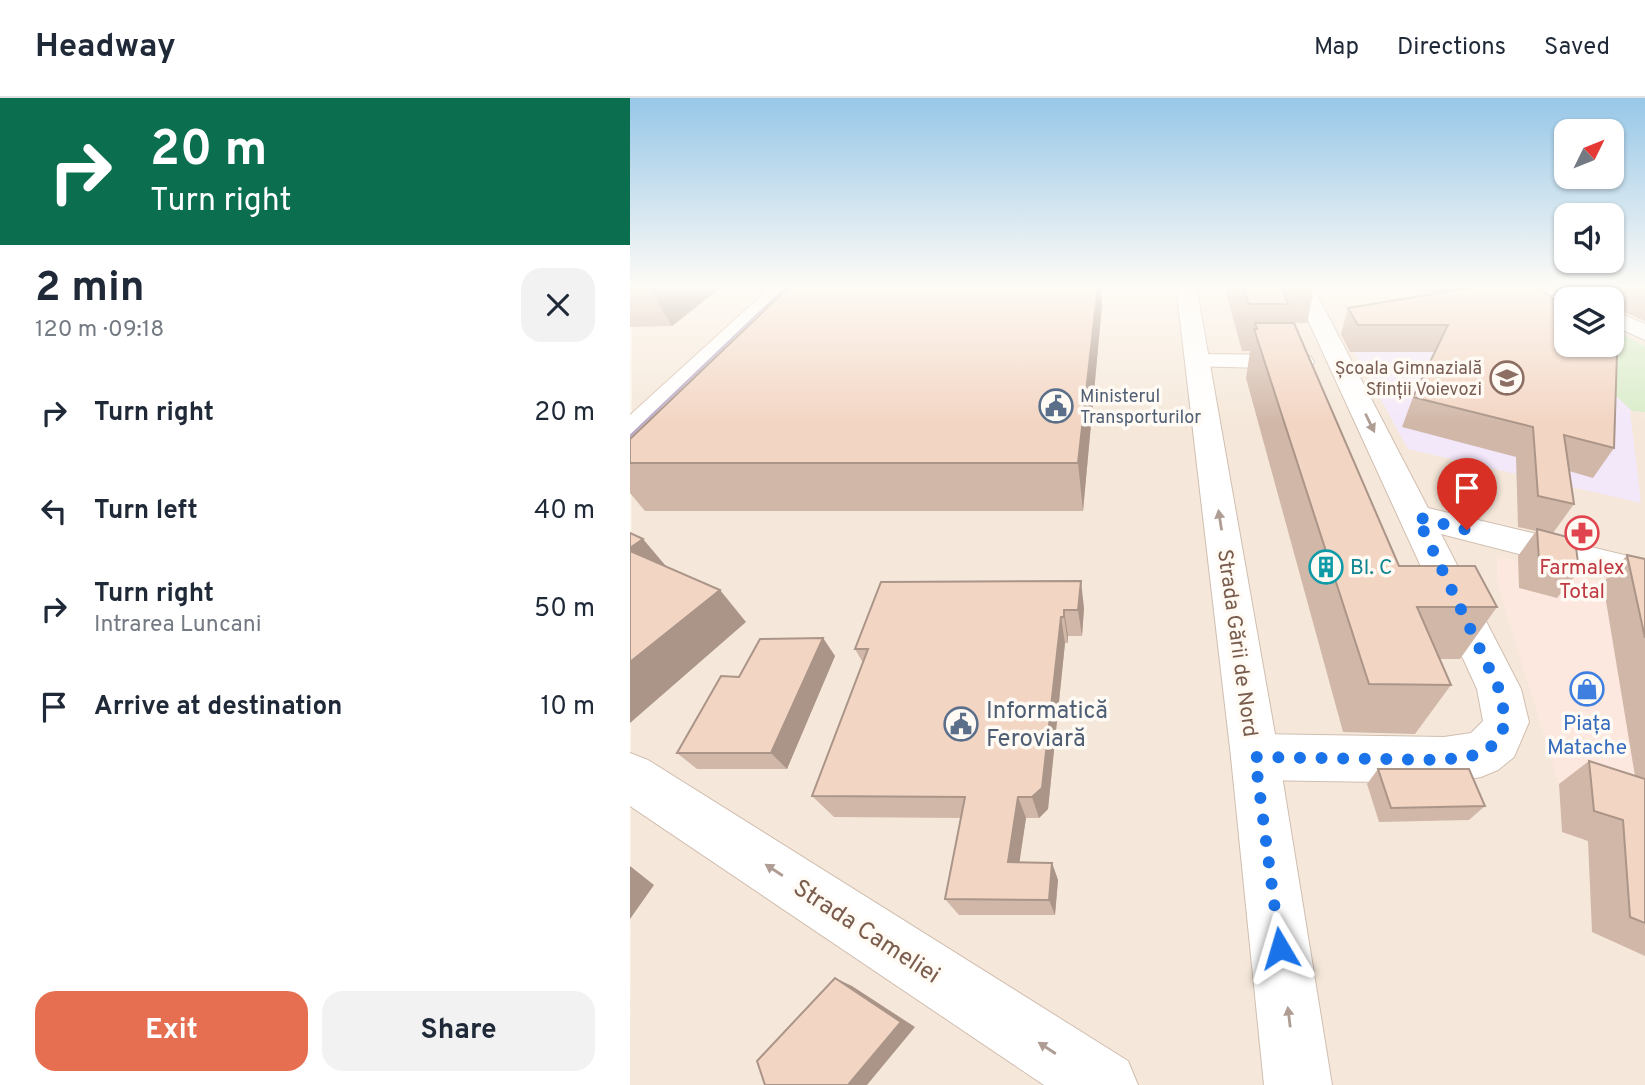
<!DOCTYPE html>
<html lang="en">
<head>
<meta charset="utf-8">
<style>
  body { margin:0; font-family:Overpass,sans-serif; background:#f2f2f3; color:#1f2937; height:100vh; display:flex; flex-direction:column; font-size:26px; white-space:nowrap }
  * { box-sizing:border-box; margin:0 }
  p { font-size:23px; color:#747a83 }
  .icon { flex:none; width:38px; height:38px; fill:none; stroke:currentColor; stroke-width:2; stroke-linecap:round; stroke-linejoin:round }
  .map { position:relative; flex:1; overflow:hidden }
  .details { display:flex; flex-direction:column; background:#fff; width:630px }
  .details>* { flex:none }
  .guide { background:#0b6e4f; color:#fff; overflow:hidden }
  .needle { width:46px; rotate:47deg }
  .controls { position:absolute; left:924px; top:21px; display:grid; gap:14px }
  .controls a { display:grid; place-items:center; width:70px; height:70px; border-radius:14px; background:#fff; box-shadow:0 2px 5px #0004; font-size:35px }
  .pin { position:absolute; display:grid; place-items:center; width:60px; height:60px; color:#fff; margin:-72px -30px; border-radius:50% 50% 50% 0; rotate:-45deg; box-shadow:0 0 7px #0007 }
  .pin .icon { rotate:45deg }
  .me { position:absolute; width:77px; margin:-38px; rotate:353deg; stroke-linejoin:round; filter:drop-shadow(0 0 5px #0008) }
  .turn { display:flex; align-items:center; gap:24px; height:147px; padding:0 35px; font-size:32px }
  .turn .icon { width:91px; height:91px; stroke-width:2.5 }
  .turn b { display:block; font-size:49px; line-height:60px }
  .round { display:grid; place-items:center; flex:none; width:74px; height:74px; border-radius:21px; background:#f2f2f3 }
  .summary { display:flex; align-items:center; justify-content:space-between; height:119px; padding:0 35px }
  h1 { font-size:42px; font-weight:700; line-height:52px }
  .cta { display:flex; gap:14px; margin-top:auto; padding:14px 35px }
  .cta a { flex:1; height:80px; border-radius:21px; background:#e76f51; color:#fff; font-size:28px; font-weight:700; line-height:80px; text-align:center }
  .cta a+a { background:#f2f2f3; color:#1f2937 }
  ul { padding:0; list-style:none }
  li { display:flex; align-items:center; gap:21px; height:98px; padding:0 35px }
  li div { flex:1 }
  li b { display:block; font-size:26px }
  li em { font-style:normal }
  header { display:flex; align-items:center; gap:42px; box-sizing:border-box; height:98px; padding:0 35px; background:#fff; border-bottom:2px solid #e0e1e3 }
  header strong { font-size:33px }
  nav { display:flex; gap:38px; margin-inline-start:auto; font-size:24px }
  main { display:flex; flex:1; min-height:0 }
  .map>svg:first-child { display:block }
  .residential { fill:#f5e8da; fill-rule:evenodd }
  .commercial { fill:#fde8e0 }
  .education { fill:#f3e8fa }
  .green { fill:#d8ecc9 }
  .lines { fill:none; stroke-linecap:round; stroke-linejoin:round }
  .minor-casing { stroke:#d1beb0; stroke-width:2 }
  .tertiary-casing { stroke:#d1beb0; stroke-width:2 }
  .secondary-casing { stroke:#d6c0b0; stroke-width:2 }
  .minor { fill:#fff; fill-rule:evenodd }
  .tertiary { fill:#fff; fill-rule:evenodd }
  .secondary { fill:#fff; fill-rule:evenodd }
  .tram { stroke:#b9a8c9; stroke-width:2 }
  .wall { fill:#d1b7a8 }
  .shaded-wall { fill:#aa9588 }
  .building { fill:#f3d5c3; stroke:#aa9588; stroke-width:2 }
  .oneway { fill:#af9d94 }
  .route { stroke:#1a73e8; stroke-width:12; stroke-dasharray:0 21.6 }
  .labels { text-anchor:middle; stroke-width:7; stroke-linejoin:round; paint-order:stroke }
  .far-education-label { font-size:18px; fill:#785e54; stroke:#fffaf3; text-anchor:end }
  .far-service-label { font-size:18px; fill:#4e5e75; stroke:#fffaf3; text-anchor:start }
  .culture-label { font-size:21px; fill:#0d838f; stroke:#fffaf3; text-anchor:start }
  .health-label { font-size:21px; fill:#be3a42; stroke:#fffaf3 }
  .street-label { font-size:21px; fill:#7a5c4d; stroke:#fffaf3 }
  .shop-label { font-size:21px; fill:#366cbe; stroke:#fffaf3 }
  .near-service-label { font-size:24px; fill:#4e5e75; stroke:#fffaf3; text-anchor:start }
  .near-street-label { font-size:24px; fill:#7a5c4d; stroke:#fffaf3 }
</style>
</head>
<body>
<header>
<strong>Headway</strong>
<nav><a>Map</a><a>Directions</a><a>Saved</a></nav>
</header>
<main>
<section class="details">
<div class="guide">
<div class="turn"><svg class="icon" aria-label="right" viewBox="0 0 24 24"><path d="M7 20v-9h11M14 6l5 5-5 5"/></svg><div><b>20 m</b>Turn right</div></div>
</div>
<div class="summary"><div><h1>2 min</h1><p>120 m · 09:18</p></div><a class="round"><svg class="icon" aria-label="close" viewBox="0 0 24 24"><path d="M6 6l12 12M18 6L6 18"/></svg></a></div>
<ul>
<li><svg class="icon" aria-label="right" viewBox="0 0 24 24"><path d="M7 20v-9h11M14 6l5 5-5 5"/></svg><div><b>Turn right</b></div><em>20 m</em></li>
<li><svg class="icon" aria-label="left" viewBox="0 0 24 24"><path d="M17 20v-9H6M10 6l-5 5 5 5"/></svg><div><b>Turn left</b></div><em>40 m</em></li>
<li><svg class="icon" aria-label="right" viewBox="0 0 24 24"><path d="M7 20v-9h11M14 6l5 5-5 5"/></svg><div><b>Turn right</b><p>Intrarea Luncani</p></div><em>50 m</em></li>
<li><svg class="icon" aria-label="arrive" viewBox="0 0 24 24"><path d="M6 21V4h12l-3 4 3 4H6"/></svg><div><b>Arrive at destination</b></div><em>10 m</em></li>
</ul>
<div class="cta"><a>Exit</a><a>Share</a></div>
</section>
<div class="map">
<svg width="1015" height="987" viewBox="0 0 1015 987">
  <rect width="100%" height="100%" fill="#fdf6ec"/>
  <!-- residential -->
  <path class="residential" d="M2 187H1015V987H0ZM936 201H982V247H936Z"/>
  <!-- commercial -->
  <path class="commercial" d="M867 458 1015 495V763L932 734 929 686 867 484Z"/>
  <!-- education -->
  <path class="education" d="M908 200 936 207V247H982V231L1015 248V314L1000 313 1011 405 778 351 712 231Z"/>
  <!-- green -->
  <path class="green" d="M982 231 1015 248V314L1002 313 917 232 936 247H982Z"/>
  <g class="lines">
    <defs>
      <path id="minor" d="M662 187H682L798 410 1015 462V488L811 436 891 591 899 624 884 659 868 672 851 679 814 685 625 682 608 675 601 659 608 643 625 636 814 639 841 635 853 623 847 591Z
        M910 187H962L959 191 952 193 863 205 856 203 853 199 856 195 863 193Z
        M982 212 1015 226V242L982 227Z
        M568 256 672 257 681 259 684 264 681 269 672 271 559 268 556 263 559 258Z
        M0 655 18 662 498 963 508 987H414L0 708Z"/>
      <path id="tertiary" d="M546 187H566L649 659 702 987H634L601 659Z"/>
      <path id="secondary" d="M143 187H164L10 338 0 341V317Z"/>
    </defs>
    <!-- minor casing -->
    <use href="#minor" class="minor-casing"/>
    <!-- tertiary casing -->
    <use href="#tertiary" class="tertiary-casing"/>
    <!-- secondary casing -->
    <use href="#secondary" class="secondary-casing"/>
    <!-- minor -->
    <use href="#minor" class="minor"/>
    <!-- tertiary -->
    <use href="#tertiary" class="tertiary"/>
    <!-- secondary -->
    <use href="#secondary" class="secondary"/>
    <!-- tram -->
    <path class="tram" d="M0 338 158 187"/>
  </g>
  <!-- wall -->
  <path class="wall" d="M0 187H94L42 228 0 229Z
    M594 187H685L677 225H655L769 468 867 509 830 561H809L821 587 785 636 713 634 616 280 620 253H612Z
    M781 187H906L984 350 963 380 939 373 944 406 923 435 949 473 927 500 889 490 888 458 906 433 888 429 886 359 772 329 783 299 805 254H720L711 236 718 210 798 196Z
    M996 187H1015V223L985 210Z
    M472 207 453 413H15L0 395V341Z
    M997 457 1015 461V858L962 834 958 743 932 734 929 686 959 663 1005 678 973 485Z
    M251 484 454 510 452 538H438V545H435L418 711 409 720H396L389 764 422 765 428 782 425 817H329L315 801 331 720 204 719 182 698 233 565 225 551Z
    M193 540 205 558 157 671H67L47 655 109 579Z
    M748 671 855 708 839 722 749 724 737 686Z"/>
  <!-- shaded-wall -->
  <path class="shaded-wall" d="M17 187H94L42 228Z
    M468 187H471L472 207 453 413 448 365Z
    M807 187H871L802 199Z
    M13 441 41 474 0 456V450Z
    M451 483 454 510 452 538 448 512Z
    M90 492 116 524 0 625V564Z
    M434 512 438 538V545L434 519Z
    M431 519 435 545 418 711 409 720 402 699Z
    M193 540 205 558 157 671 141 655Z
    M388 699 396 720 387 781 378 764Z
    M422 765 428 782 425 817 419 802Z
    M0 768 24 787 0 821Z
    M205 880 222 888 285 929 237 987H218Z"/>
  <!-- building -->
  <path class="building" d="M161 187H468L448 365H0V341Z
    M612 187H651L658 206H619Z
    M858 187H906L936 212V247H978L987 254 984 350 934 337 944 406 908 398 903 329 783 299 818 227H728L718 210Z
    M625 225H664L769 468H845L867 509H787L821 587 739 586 624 231H627Z
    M907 431 945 441 949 473 909 463Z
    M0 435 13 441 0 450Z
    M0 453 90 492 0 564Z
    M997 457 1015 461V540Z
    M451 483 448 512H434V519H431L412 690 402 699H388L378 764 422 765 419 802 315 801 335 699 182 698 238 551H225L251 484Z
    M193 540 141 655H47L91 578 109 579 130 541Z
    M959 663 1015 681V825L1000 819 993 722 964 713Z
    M748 671H839L855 708 761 710Z
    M205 880 271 924 218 987H135L127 963Z"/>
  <!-- one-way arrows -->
  <defs><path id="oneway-solid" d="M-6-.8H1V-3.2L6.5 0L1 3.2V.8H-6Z" transform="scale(1.75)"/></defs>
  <g class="oneway">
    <use href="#oneway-solid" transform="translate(740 325) rotate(64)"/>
    <use href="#oneway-solid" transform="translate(590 422) rotate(-99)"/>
    <use href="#oneway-solid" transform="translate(144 772) rotate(-147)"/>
    <use href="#oneway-solid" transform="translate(659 919) rotate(-97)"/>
    <use href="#oneway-solid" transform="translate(417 950) rotate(-147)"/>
  </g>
  <!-- sky -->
  <linearGradient id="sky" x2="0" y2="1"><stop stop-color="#97c7e8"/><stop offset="0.58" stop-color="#fefbf6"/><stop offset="1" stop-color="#fefbf6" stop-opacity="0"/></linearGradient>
  <rect width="1015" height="325" fill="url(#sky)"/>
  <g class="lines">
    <!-- route -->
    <path class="route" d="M650 850 625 659 814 662 851 656 867 644 876 624 869 591 787 419 837 432"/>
  </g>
  <!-- icons -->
  <defs>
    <symbol id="school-ring" viewBox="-11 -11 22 22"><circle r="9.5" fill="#fffaf3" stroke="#8d6e63" stroke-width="1.5"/><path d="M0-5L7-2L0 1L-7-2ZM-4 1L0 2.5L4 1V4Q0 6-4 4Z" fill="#8d6e63"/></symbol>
    <symbol id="civic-ring" viewBox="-11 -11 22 22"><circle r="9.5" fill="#fffaf3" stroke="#5c6f8a" stroke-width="1.5"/><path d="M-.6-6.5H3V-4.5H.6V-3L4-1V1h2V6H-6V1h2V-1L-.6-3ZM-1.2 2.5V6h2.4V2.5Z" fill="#5c6f8a"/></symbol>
    <symbol id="pharmacy-ring" viewBox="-11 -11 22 22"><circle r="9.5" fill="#fffaf3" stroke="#e0444e" stroke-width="1.5"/><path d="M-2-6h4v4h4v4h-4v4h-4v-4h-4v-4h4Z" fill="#e0444e"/></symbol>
    <symbol id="building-ring" viewBox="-11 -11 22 22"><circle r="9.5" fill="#fffaf3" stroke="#0f9aa8" stroke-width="1.5"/><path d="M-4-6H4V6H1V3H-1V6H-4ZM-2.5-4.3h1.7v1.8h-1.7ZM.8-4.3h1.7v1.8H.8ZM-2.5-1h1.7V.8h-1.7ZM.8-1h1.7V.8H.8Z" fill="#0f9aa8"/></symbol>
    <symbol id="shop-ring" viewBox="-11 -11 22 22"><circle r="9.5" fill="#fffaf3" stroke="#3f7fe0" stroke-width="1.5"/><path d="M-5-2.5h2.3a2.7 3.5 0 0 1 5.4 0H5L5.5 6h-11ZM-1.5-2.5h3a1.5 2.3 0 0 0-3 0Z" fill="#3f7fe0"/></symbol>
  </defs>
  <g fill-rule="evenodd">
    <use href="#school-ring" x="858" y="261" width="38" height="38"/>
    <use href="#civic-ring" x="407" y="289" width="38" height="38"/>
    <use href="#pharmacy-ring" x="933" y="416" width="38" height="38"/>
    <use href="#building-ring" x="677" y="450" width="38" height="38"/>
    <use href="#shop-ring" x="938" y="572" width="38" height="38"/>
    <use href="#civic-ring" x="312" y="607" width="38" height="38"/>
  </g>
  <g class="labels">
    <!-- far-education labels -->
    <g class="far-education-label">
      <text x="852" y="276">Școala Gimnazială<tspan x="852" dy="21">Sfinții Voievozi</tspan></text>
    </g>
    <!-- far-service labels -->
    <g class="far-service-label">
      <text x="450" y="304">Ministerul<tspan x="450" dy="21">Transporturilor</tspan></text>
    </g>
    <!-- culture labels -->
    <g class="culture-label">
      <text x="720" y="476">Bl. C</text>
    </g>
    <!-- health labels -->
    <g class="health-label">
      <text x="952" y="476">Farmalex<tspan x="952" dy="24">Total</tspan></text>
    </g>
    <!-- street labels -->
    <g class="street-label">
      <text transform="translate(608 545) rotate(82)" y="7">Strada Gării de Nord</text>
    </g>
    <!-- shop labels -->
    <g class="shop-label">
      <text x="957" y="632">Piața<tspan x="957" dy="24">Matache</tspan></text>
    </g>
    <!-- near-service labels -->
    <g class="near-service-label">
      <text x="356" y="620">Informatică<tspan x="356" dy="28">Feroviară</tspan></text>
    </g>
    <!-- near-street labels -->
    <g class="near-street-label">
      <text transform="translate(237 833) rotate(33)" y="8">Strada Cameliei</text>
    </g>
  </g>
</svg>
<div class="controls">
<a><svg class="needle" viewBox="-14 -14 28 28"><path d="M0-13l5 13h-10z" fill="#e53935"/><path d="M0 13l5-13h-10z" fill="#747a83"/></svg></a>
<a><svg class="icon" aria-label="sound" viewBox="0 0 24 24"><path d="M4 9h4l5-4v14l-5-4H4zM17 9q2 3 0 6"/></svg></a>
<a><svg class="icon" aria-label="layers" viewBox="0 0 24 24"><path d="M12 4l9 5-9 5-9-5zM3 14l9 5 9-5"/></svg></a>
</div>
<div class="pin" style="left:837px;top:432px;background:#d93025"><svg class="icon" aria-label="arrive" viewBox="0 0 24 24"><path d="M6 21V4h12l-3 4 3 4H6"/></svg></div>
<svg class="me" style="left:650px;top:850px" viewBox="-20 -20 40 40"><path d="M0-17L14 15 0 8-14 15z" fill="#1a73e8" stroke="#fff" stroke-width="4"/></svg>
</div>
</main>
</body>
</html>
